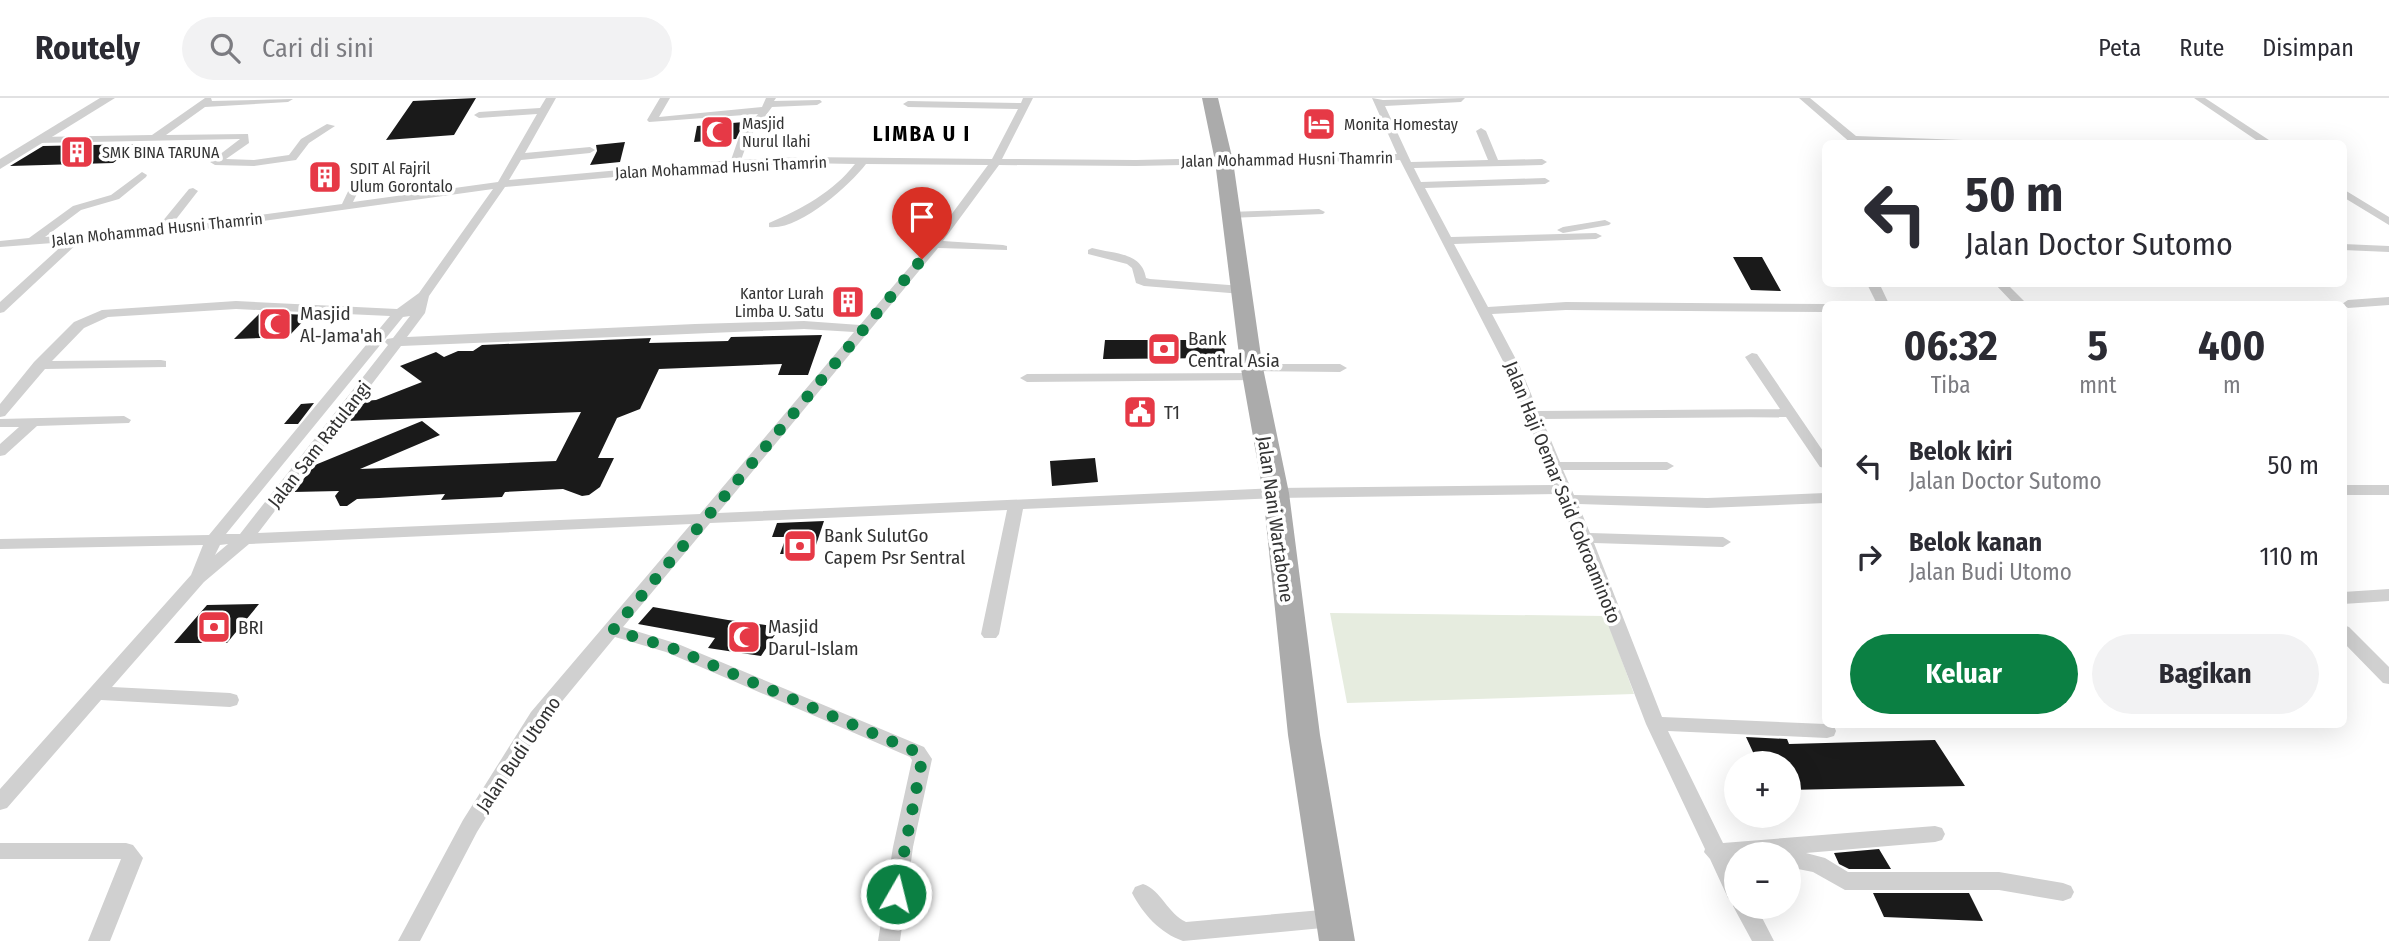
<!DOCTYPE html>
<html lang="id">
<head>
<meta charset="utf-8">
<style>
  body { margin:0; font-family:"Fira Sans Condensed",sans-serif; background:#f2f2f3; color:#2b2b33; height:100vh; display:flex; flex-direction:column; font-size:26px; white-space:nowrap }
  * { box-sizing:border-box; margin:0 }
  p { font-size:23px; color:#7c7c81 }
  .icon { flex:none; width:38px; height:38px; fill:none; stroke:currentColor; stroke-width:2; stroke-linecap:round; stroke-linejoin:round }
  .map { position:relative; flex:1; overflow:hidden }
  .panel { position:absolute; left:1822px; top:203px; width:525px; height:427px; display:flex; flex-direction:column; background:#fff; border-radius:10px; box-shadow:0 7px 28px #0002 }
  .panel>* { flex:none }
  .banner { position:absolute; left:1822px; top:42px; width:525px; height:147px; border-radius:10px; box-shadow:0 7px 28px #0002; background:#fff; color:#2b2b33; overflow:hidden }
  .fabs { position:absolute; left:1724px; top:653px; display:grid; gap:14px }
  .fabs a { display:grid; place-items:center; width:77px; height:77px; border-radius:50%; background:#fff; box-shadow:0 7px 28px #0002; font-size:35px }
  .pin { position:absolute; display:grid; place-items:center; width:60px; height:60px; color:#fff; margin:-72px -30px; border-radius:50% 50% 50% 0; rotate:-45deg; box-shadow:0 0 7px #0007 }
  .pin .icon { rotate:45deg }
  .me { position:absolute; width:77px; margin:-38px; rotate:8deg; stroke-linejoin:round; filter:drop-shadow(0 0 5px #0008) }
  .turn { display:flex; align-items:center; gap:24px; height:147px; padding:0 28px; font-size:32px }
  .turn .icon { width:91px; height:91px; stroke-width:2.5 }
  .turn b { display:block; font-size:49px; line-height:60px }
  .eta { display:flex; justify-content:space-evenly; align-items:center; height:119px; text-align:center }
  .eta b { font-size:42px; font-weight:700; line-height:49px }
  .cta { display:flex; gap:14px; margin-top:auto; padding:14px 28px }
  .cta a { flex:1; height:80px; border-radius:42px; background:#0b8043; color:#fff; font-size:28px; font-weight:700; line-height:80px; text-align:center }
  .cta a+a { background:#f2f2f3; color:#2b2b33 }
  ul { padding:0; list-style:none }
  li { display:flex; align-items:center; gap:21px; height:91px; padding:0 28px }
  li div { flex:1 }
  li b { display:block; font-size:26px }
  li em { font-style:normal }
  header { display:flex; align-items:center; gap:42px; box-sizing:border-box; height:98px; padding:0 35px; background:#fff; border-bottom:2px solid #e1e1e2 }
  header strong { font-size:33px }
  nav { display:flex; gap:38px; margin-inline-start:auto; font-size:24px }
  .search { width:490px; height:63px; background:#f2f2f3; display:flex; align-items:center; gap:18px; box-sizing:border-box; padding:0 24px; border-radius:38px; color:#7c7c81; font-size:26px }
  .map>svg:first-child { display:block }
  .green { fill:#e6ecdf }
  .building { fill:#1a1a1a }
  .lines { fill:none; stroke-linecap:round; stroke-linejoin:round }
  .minor { fill:#d0d0d0; fill-rule:evenodd }
  .tertiary { fill:#d0d0d0; fill-rule:evenodd }
  .primary { fill:#ababab; fill-rule:evenodd }
  .route { stroke:#0b8043; stroke-width:12; stroke-dasharray:0 21.6 }
  .labels { text-anchor:middle; stroke-width:7; stroke-linejoin:round; paint-order:stroke }
  .far-poi-label { font-size:16px; fill:#333; stroke:#fff; text-anchor:start }
  .far-street-label { font-size:16px; fill:#333; stroke:#fff }
  .poi-label { font-size:19px; fill:#333; stroke:#fff; text-anchor:start }
  .street-label { font-size:19px; fill:#333; stroke:#fff }
  .far-district-label { font-size:21px; font-weight:bold; letter-spacing:2px; fill:#000; stroke:#fff }
</style>
</head>
<body>
<header>
<strong>Routely</strong>
<div class="search"><svg class="icon" aria-label="search" viewBox="0 0 24 24"><circle cx="10" cy="10" r="6"/><path d="M15 15l6 6"/></svg>Cari di sini</div>
<nav><a>Peta</a><a>Rute</a><a>Disimpan</a></nav>
</header>
<div class="map">
<svg width="2389" height="843" viewBox="0 0 2389 843">
  <rect width="100%" height="100%" fill="#fff"/>
  <!-- green -->
  <path class="green" d="M1330 515 1606 518 1634 596 1347 605Z"/>
  <!-- building -->
  <path class="building" d="M476 0 454 37 386 42 413 3Z
    M744 24 736 41 694 44 697 28Z
    M625 44 620 64 590 67 597 53 596 47Z
    M140 46 113 65 10 68 43 48Z
    M1733 159H1762L1781 193 1751 192Z
    M260 215 309 217 288 239 234 241Z
    M822 237 808 277H778L782 266 659 271 640 311 617 320 598 360H614L600 389 589 397 582 398 563 391 505 394 502 399 441 402 445 396 379 400 357 401 347 408H340L335 398 339 393 293 394 315 367 422 323 440 337 360 371 556 363 581 314 347 323 362 303 376 302 422 284 400 268 436 254 444 259 458 253H473L482 247 651 240 649 245 728 243 731 239Z
    M1105 242H1224L1225 260 1103 261Z
    M314 305 298 326H284L301 306Z
    M1095 360 1098 384 1052 388 1050 363Z
    M824 423 813 456H780L786 439H772L777 425Z
    M259 506 227 545H174L207 507Z
    M653 509 728 522 780 529 761 558 708 550 715 540 638 526Z
    M1746 639 1787 641 1789 646 1935 642 1965 688 1788 692V665H1758Z
    M1879 751 1891 771H1849L1839 766 1834 755Z
    M1873 795H1969L1983 823 1884 819Z"/>
  <g class="lines">
    <!-- minor -->
    <path class="minor" d="M205 0H211L212 3 293 1 288 4 205 9 166 37 248 36 249 45 226 61 254 62 289 57 301 41 327 26 335 28 309 45 296 62 254 68 215 67 210 64 240 41 38 45 33 42 38 39 152 37Z
      M546 0H556L525 55 590 49 595 52 590 55 521 62 509 82 731 62 739 39 758 16 649 24 647 22 660 0H670L659 19 762 9 766 0H776L774 3 820 2 822 4 817 7 772 9 749 40 741 62 802 59 992 61 1018 11 908 9 903 6 908 3 1021 5 1023 0H1033L1002 61 1136 62 1397 56 1372 0 1383 2 1465 0 1461 4 1385 8 1411 64 1488 62 1476 33 1481 30 1486 33 1498 62 1542 61 1547 64 1542 67 1414 70 1421 84 1545 80 1550 83 1545 86 1425 90 1451 139 1596 135 1602 138 1596 141 1454 146 1488 209 1566 204 1826 206 1825 214 1566 212 1492 216 1520 269 1538 313 1780 311 1745 259 1752 255 1757 256 1825 356V370L1820 369 1786 319 1542 321 1560 364H1667L1674 368 1667 372H1563L1574 397 1707 400 1825 395V405L1707 410 1578 406 1590 435 1723 439 1731 444 1723 449 1594 445 1662 619 1825 626 1834 628 1836 633 1834 638 1827 640 1668 633 1723 745 1935 728 1942 730 1945 736 1942 742 1935 744 1806 755 1825 760 1848 774H1999L2063 785 2071 788 2074 794 2071 800 2063 803 1999 792H1845L1813 774 1788 769V756H1736V761H1731L1736 772V808H1756L1774 843H1752L1733 808 1736 803 1728 800 1710 761 1704 754 1705 751 1646 626 1558 396 1276 400 1023 411 999 536 996 540H984L981 536 1007 412 710 425 623 529 678 546 924 649 932 661 913 749 900 843H878L893 749 912 662 910 659 666 554 615 539 545 624 477 734 420 843H398L463 722 531 614 691 426 249 446 204 484 112 589 230 595 237 597 239 602 237 607 230 609 101 602 7 710 0 712V691L191 477 203 447 0 451V441L209 437 390 218 236 211 108 219 84 230 52 263 161 262 166 263V269L45 271 5 318 0 319V306L34 264 74 224 102 212 236 203 397 211 419 195 493 91 176 135 80 143 4 214 0 215V204L66 144 0 149V143L29 140 73 108 111 97 142 74 147 77 146 79 119 101 81 112 45 139 157 130 189 91 193 90 198 93 170 129 342 106 353 83 358 80 363 83 353 104 498 84 537 16 479 20 474 17 479 14 540 10ZM1400 62 1506 269 1554 387 1276 390 718 415 938 150 1007 152V148L1003 147 943 143 999 67 1136 68ZM802 65 855 66C833 94 802 111 769 125V129C799 133 849 88 866 66L988 67 931 144 860 227 804 223 695 226 407 239 425 215 429 198 505 89 735 68ZM410 218 393 240 387 241 385 244 388 247 240 436H226L403 219ZM804 231 854 234 700 416 258 435 401 248ZM228 446 215 457 220 447Z
      M1799 0H1810L1856 38 1990 43 1995 46H1852Z
      M2194 0H2205L2275 46H2262Z
      M2343 91 2389 119V127L2343 99Z
      M1319 111 1325 114 1323 116 1229 120 1223 117 1229 114Z
      M1605 122 1611 125 1609 127 1563 135 1557 132 1563 129Z
      M2343 146 2389 148V154L2343 152Z
      M1092 150C1114 156 1142 154 1146 180L1150 181 1242 188 1248 192 1242 196 1144 188 1136 185 1132 170 1127 166 1088 156V152Z
      M1870 186H1883L1881 189 1889 206H1877L1868 188Z
      M1995 186H2007L2027 206H2014Z
      M2389 199V207L2348 210 2342 206 2348 202Z
      M1253 266H1340L1347 270 1340 274 1248 273 1246 270Z
      M1254 275 1259 276 1261 279 1259 282 1027 284 1020 280 1027 276Z
      M124 318 131 322 129 325 37 328 5 357 0 358V346L19 329H0V321Z
      M2343 387H2389V397H2343Z
      M2389 491V503L2343 506V494Z
      M2343 527 2349 529 2389 569V586L2383 585 2343 544Z
      M0 745H126L133 747 143 760 110 843H88L121 761H0Z
      M1143 786C1161 792 1168 816 1186 824L1333 811 1341 813 1344 820 1341 827 1333 829 1183 843C1160 835 1143 816 1132 795L1135 789Z"/>
    <!-- tertiary -->
    <path class="tertiary" d="M100 0H115L0 71V61Z"/>
    <!-- primary -->
    <path class="primary" d="M1202 0H1218L1233 63 1262 265 1289 395 1320 637 1355 843H1319L1288 637 1263 395 1240 265 1215 63Z"/>
  </g>
  <g class="lines">
    <!-- route -->
    <path class="route" d="M896 796 922 662 917 654 672 550 613 532 922 161"/>
  </g>
  <!-- icons -->
  <defs>
    <symbol id="hotel-square" viewBox="-11 -11 22 22"><rect x="-9" y="-9" width="18" height="18" rx="4" fill="#e63946" stroke="#fff"/><path d="M-6-4.5h1.5V1H6V5H4.5V3h-9V5H-6ZM-4 0a1.8 1.8 0 1 1 3.6 0ZM.5 0V-2.5h3Q6-2.5 6 0Z" fill="#fff"/></symbol>
    <symbol id="mosque-square" viewBox="-11 -11 22 22"><rect x="-9" y="-9" width="18" height="18" rx="4" fill="#e63946" stroke="#fff"/><path d="M3.5-4.9A6 6 0 1 0 3.5 4.9A5 5 0 1 1 3.5-4.9Z" fill="#fff"/></symbol>
    <symbol id="building-square" viewBox="-11 -11 22 22"><rect x="-9" y="-9" width="18" height="18" rx="4" fill="#e63946" stroke="#fff"/><path d="M-4-6H4V6H1V3H-1V6H-4ZM-2.5-4.3h1.7v1.8h-1.7ZM.8-4.3h1.7v1.8H.8ZM-2.5-1h1.7V.8h-1.7ZM.8-1h1.7V.8H.8Z" fill="#fff"/></symbol>
    <symbol id="bank-square" viewBox="-11 -11 22 22"><rect x="-9" y="-9" width="18" height="18" rx="4" fill="#e63946" stroke="#fff"/><path d="M-6-4H6V4H-6ZM0-2.3a2.3 2.3 0 1 0 0 4.6a2.3 2.3 0 1 0 0-4.6Z" fill="#fff"/></symbol>
    <symbol id="civic-square" viewBox="-11 -11 22 22"><rect x="-9" y="-9" width="18" height="18" rx="4" fill="#e63946" stroke="#fff"/><path d="M-.6-6.5H3V-4.5H.6V-3L4-1V1h2V6H-6V1h2V-1L-.6-3ZM-1.2 2.5V6h2.4V2.5Z" fill="#fff"/></symbol>
  </defs>
  <g fill-rule="evenodd">
    <use href="#hotel-square" x="1300" y="7" width="38" height="38"/>
    <use href="#mosque-square" x="698" y="15" width="38" height="38"/>
    <use href="#building-square" x="58" y="35" width="38" height="38"/>
    <use href="#building-square" x="306" y="60" width="38" height="38"/>
    <use href="#building-square" x="829" y="185" width="38" height="38"/>
    <use href="#mosque-square" x="256" y="207" width="38" height="38"/>
    <use href="#bank-square" x="1145" y="232" width="38" height="38"/>
    <use href="#civic-square" x="1121" y="295" width="38" height="38"/>
    <use href="#bank-square" x="781" y="429" width="38" height="38"/>
    <use href="#bank-square" x="195" y="510" width="38" height="38"/>
    <use href="#mosque-square" x="725" y="520" width="38" height="38"/>
  </g>
  <g class="labels">
    <!-- far-poi labels -->
    <g class="far-poi-label">
      <text x="742" y="31">Masjid<tspan x="742" dy="18">Nurul Ilahi</tspan></text>
      <text x="1344" y="32">Monita Homestay</text>
      <text x="102" y="60">SMK BINA TARUNA</text>
      <text x="350" y="76">SDIT Al Fajril<tspan x="350" dy="18">Ulum Gorontalo</tspan></text>
      <text x="824" y="201" text-anchor="end">Kantor Lurah<tspan x="824" dy="18">Limba U. Satu</tspan></text>
    </g>
    <!-- far-street labels -->
    <g class="far-street-label">
      <text transform="translate(1287 61) rotate(-1)" y="6">Jalan Mohammad Husni Thamrin</text>
      <text transform="translate(721 69) rotate(-3)" y="6">Jalan Mohammad Husni Thamrin</text>
      <text transform="translate(157 131) rotate(-6)" y="6">Jalan Mohammad Husni Thamrin</text>
    </g>
    <!-- poi labels -->
    <g class="poi-label">
      <text x="300" y="222">Masjid<tspan x="300" dy="22">Al-Jama'ah</tspan></text>
      <text x="1188" y="247">Bank<tspan x="1188" dy="22">Central Asia</tspan></text>
      <text x="1164" y="321">T1</text>
      <text x="824" y="444">Bank SulutGo<tspan x="824" dy="22">Capem Psr Sentral</tspan></text>
      <text x="768" y="535">Masjid<tspan x="768" dy="22">Darul-Islam</tspan></text>
      <text x="238" y="536">BRI</text>
    </g>
    <!-- street labels -->
    <g class="street-label">
      <text transform="translate(319 346) rotate(-52)" y="7">Jalan Sam Ratulangi</text>
      <text transform="translate(1563 394) rotate(68)" y="7">Jalan Haji Oemar Said Cokroaminoto</text>
      <text transform="translate(1276 421) rotate(82)" y="7">Jalan Nani Wartabone</text>
      <text transform="translate(518 656) rotate(-56)" y="7">Jalan Budi Utomo</text>
    </g>
    <!-- far-district labels -->
    <g class="far-district-label">
      <text x="922" y="43">LIMBA U I</text>
    </g>
  </g>
</svg>
<div class="fabs">
<a>+</a>
<a>−</a>
</div>
<div class="pin" style="left:922px;top:161px;background:#d93025"><svg class="icon" aria-label="arrive" viewBox="0 0 24 24"><path d="M6 21V4h12l-3 4 3 4H6"/></svg></div>
<svg class="me" style="left:896px;top:796px" viewBox="-20 -20 40 40"><circle r="17" fill="#0b8043" stroke="#fff" stroke-width="3"/><path d="M0-11L8 9 0 5-8 9z" fill="#fff"/></svg>
<div class="banner">
<div class="turn"><svg class="icon" aria-label="left" viewBox="0 0 24 24"><path d="M17 20v-9H6M10 6l-5 5 5 5"/></svg><div><b>50 m</b>Jalan Doctor Sutomo</div></div>
</div>
<section class="panel">
<div class="eta">
<div><b>06:32</b><p>Tiba</p></div>
<div><b>5</b><p>mnt</p></div>
<div><b>400</b><p>m</p></div>
</div>
<ul>
<li><svg class="icon" aria-label="left" viewBox="0 0 24 24"><path d="M17 20v-9H6M10 6l-5 5 5 5"/></svg><div><b>Belok kiri</b><p>Jalan Doctor Sutomo</p></div><em>50 m</em></li>
<li><svg class="icon" aria-label="right" viewBox="0 0 24 24"><path d="M7 20v-9h11M14 6l5 5-5 5"/></svg><div><b>Belok kanan</b><p>Jalan Budi Utomo</p></div><em>110 m</em></li>
</ul>
<div class="cta"><a>Keluar</a><a>Bagikan</a></div>
</section>
</div>
</body>
</html>
